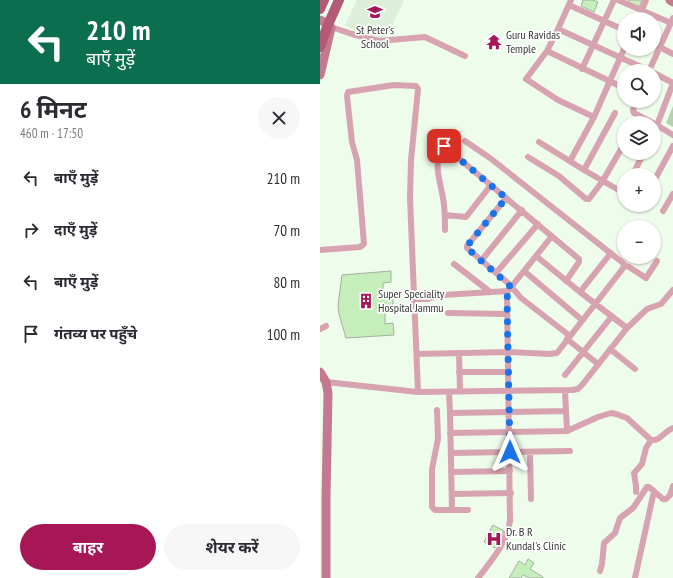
<!DOCTYPE html>
<html lang="hi">
<head>
<meta charset="utf-8">
<style>
  body { margin:0; font-family:"PT Sans Narrow","Noto Sans Devanagari",sans-serif; background:#f7f7f7; color:#2b2b33; height:100vh; display:flex; flex-direction:column; font-size:15px; white-space:nowrap }
  * { box-sizing:border-box; margin:0 }
  p { font-size:13px; color:#7c7c81 }
  .icon { flex:none; width:22px; height:22px; fill:none; stroke:currentColor; stroke-width:2; stroke-linecap:round; stroke-linejoin:round }
  .map { position:relative; flex:1; overflow:hidden }
  .panel { display:flex; flex-direction:column; background:#fff; width:320px }
  .panel>* { flex:none }
  .banner { background:#0b6e4f; color:#fff; overflow:hidden }
  .buttons { position:absolute; left:297px; top:12px; display:grid; gap:8px }
  .buttons a { display:grid; place-items:center; width:44px; height:44px; border-radius:50%; background:#fff; box-shadow:0 1px 3px #0004; font-size:20px }
  .pin { position:absolute; display:grid; place-items:center; width:34px; height:34px; color:#fff; margin:-17px; border-radius:8px; box-shadow:0 2px 6px #0006 }
  .me { position:absolute; width:44px; margin:-22px; rotate:0deg; stroke-linejoin:round; filter:drop-shadow(0 0 3px #0008) }
  .turn { display:flex; align-items:center; gap:14px; height:84px; padding:0 20px; font-size:18px }
  .turn .icon { width:52px; height:52px; stroke-width:2.5 }
  .turn b { display:block; font-size:28px; line-height:34px }
  .round { display:grid; place-items:center; flex:none; width:42px; height:42px; border-radius:21px; background:#f7f7f7 }
  .summary { display:flex; align-items:center; justify-content:space-between; height:68px; padding:0 20px }
  h1 { font-size:24px; font-weight:700; line-height:30px }
  .action { display:flex; gap:8px; margin-top:auto; padding:8px 20px }
  .action a { flex:1; height:46px; border-radius:24px; background:#a71756; color:#fff; font-size:16px; font-weight:700; line-height:46px; text-align:center }
  .action a+a { background:#f7f7f7; color:#2b2b33 }
  ul { padding:0; list-style:none }
  li { display:flex; align-items:center; gap:12px; height:52px; padding:0 20px }
  li div { flex:1 }
  li b { display:block; font-size:15px }
  li em { font-style:normal }
  main { display:flex; flex:1; min-height:0 }
  .map>svg:first-child { display:block }
  .built { fill:#deefd9 }
  .green { fill:#b6d1af }
  .building { fill:#c5eeba; stroke:#a3b0a0 }
  .lines { fill:none; stroke-linecap:round; stroke-linejoin:round }
  .street { stroke:#d8a3b1; stroke-width:6 }
  .secondary { stroke:#c47a8e; stroke-width:9 }
  .primary { stroke:#b55a76; stroke-width:10 }
  .primary-bridge { stroke:#b55a76; stroke-width:10 }
  .route { stroke:#1a73e8; stroke-width:7; stroke-dasharray:0 12.6 }
  .labels { text-anchor:middle; stroke-width:3.5; stroke-linejoin:round; paint-order:stroke }
  .poi-label { font-size:12px; fill:#353a34; stroke:#fff; text-anchor:start }
</style>
</head>
<body>
<main>
<section class="panel">
<div class="banner">
<div class="turn"><svg class="icon" aria-label="left" viewBox="0 0 24 24"><path d="M17 20v-9H6M10 6l-5 5 5 5"/></svg><div><b>210 m</b>बाएँ मुड़ें</div></div>
</div>
<div class="summary"><div><h1>6 मिनट</h1><p>460 m · 17:50</p></div><a class="round"><svg class="icon" aria-label="close" viewBox="0 0 24 24"><path d="M6 6l12 12M18 6L6 18"/></svg></a></div>
<ul>
<li><svg class="icon" aria-label="left" viewBox="0 0 24 24"><path d="M17 20v-9H6M10 6l-5 5 5 5"/></svg><div><b>बाएँ मुड़ें</b></div><em>210 m</em></li>
<li><svg class="icon" aria-label="right" viewBox="0 0 24 24"><path d="M7 20v-9h11M14 6l5 5-5 5"/></svg><div><b>दाएँ मुड़ें</b></div><em>70 m</em></li>
<li><svg class="icon" aria-label="left" viewBox="0 0 24 24"><path d="M17 20v-9H6M10 6l-5 5 5 5"/></svg><div><b>बाएँ मुड़ें</b></div><em>80 m</em></li>
<li><svg class="icon" aria-label="arrive" viewBox="0 0 24 24"><path d="M6 21V4h12l-3 4 3 4H6"/></svg><div><b>गंतव्य पर पहुँचे</b></div><em>100 m</em></li>
</ul>
<div class="action"><a>बाहर</a><a>शेयर करें</a></div>
</section>
<div class="map">
<svg width="353" height="578" viewBox="0 0 353 578">
  <rect width="100%" height="100%" fill="#eefceb"/>
  <!-- built -->
  <path class="built" d="M37 0H84L68 34 63 39 34 30 25 25Z"/>
  <!-- green -->
  <path class="green" d="M353 106V127L346 123Z"/>
  <!-- building -->
  <path class="building" d="M263 0H273L278 2 274 12 261 6Z
    M309 0H322L319 8 308 2Z
    M71 271V282L63 283V297H73V309L65 310V324L73 323 74 335 26 338 19 314 18 305 22 275Z
    M173 525 184 531 175 548 164 542Z
    M208 559 214 563 210 569 223 577V578H209L203 575 201 578H189L199 561 205 565Z"/>
  <g class="lines">
    <!-- street -->
    <path class="street" d="M251 0 238 29 227 51 206 79 238 100 274 117
      M298 0 351 23
      M249 5 304 30
      M318 19 326 0
      M11 27 32 34 59 41 105 37 145 56
      M238 29 330 71
      M334 44 353 54
      M227 51 304 88
      M262 69 294 0
      M329 71 353 18
      M334 73 353 83
      M316 101 313 110 314 113 333 123
      M335 124 353 135
      M334 133 353 83
      M219 142 264 170 302 192
      M208 157 239 176 266 199H269L282 182 304 144
      M250 161 274 117 304 49
      M316 168 324 153
      M264 170 295 113
      M334 181 353 146
      M186 198 147 246V248L188 283 201 298 250 336
      M343 211 353 194
      M125 215 146 217 171 185
      M125 230C125 219 125 208 123 198 120 180 112 162 124 146L259 259V262L246 281
      M0 250 40 247 44 244 37 160 32 142 27 96 28 92 74 85 96 86 98 89 91 160 90 198 98 392
      M216 256 260 292 307 328
      M161 261 202 210
      M134 264 169 291
      M304 265 309 267 326 278 337 261
      M204 271 262 320
      M176 273 218 224
      M260 292 291 253
      M93 299H107L123 295 188 291
      M128 313 187 314
      M0 329 6 326
      M247 339 278 364
      M290 349 315 369
      M139 353 140 392
      M97 354 189 352 230 354 237 353 304 267 303 263 170 158 145 141
      M139 372H189
      M245 375 292 316
      M6 382 98 392 252 390 258 389 262 385 307 328 327 309 341 304 353 290
      M245 391 247 431
      M129 392 130 413
      M117 410 118 439 112 469V507L115 510H148
      M130 433 247 431 278 417 291 413 296 414 307 418 331 440C341 441 344 431 353 428
      M210 452 211 499
      M131 453 250 451
      M131 472 190 471
      M316 492V486L314 473 322 464 326 448 331 440
      M132 494 191 493
      M132 510 130 413 246 411
      M280 571 282 564 284 543 295 533 300 518 313 508 327 487H329L343 499H346L350 495 353 486
      M158 578C171 561 187 543 190 521L187 295 188 291 232 236
      M315 578 334 491"/>
    <!-- secondary -->
    <path class="secondary" d="M350 0 353 2
      M0 20 9 24 11 28 0 75
      M0 372 6 382 8 393 6 498V578"/>
    <!-- primary -->
    <path class="primary" d="M0 9 4 0"/>
    <!-- primary-bridge -->
    <path class="primary-bridge" d="M0 47 7 27 19 0"/>
  </g>
  <g class="lines">
    <!-- route -->
    <path class="route" d="M124 146 186 198 147 246V248L191 287 188 291 187 299 190 452"/>
  </g>
  <!-- icons -->
  <defs>
    <symbol id="school-bare" viewBox="-9 -9 18 18"><path d="M0-5L7-2L0 1L-7-2ZM-4 1L0 2.5L4 1V4Q0 6-4 4Z" fill="#a71756" stroke="#fff" stroke-width="2.5" paint-order="stroke"/></symbol>
    <symbol id="temple-bare" viewBox="-9 -9 18 18"><path d="M0-6L5-2H3V0L6.5 2.5H4V6H1.5V3h-3V6H-4V2.5H-6.5L-3 0V-2H-5Z" fill="#a71756" stroke="#fff" stroke-width="2.5" paint-order="stroke"/></symbol>
    <symbol id="building-bare" viewBox="-9 -9 18 18"><path d="M-4-6H4V6H1V3H-1V6H-4ZM-2.5-4.3h1.7v1.8h-1.7ZM.8-4.3h1.7v1.8H.8ZM-2.5-1h1.7V.8h-1.7ZM.8-1h1.7V.8H.8Z" fill="#a71756" stroke="#fff" stroke-width="2.5" paint-order="stroke"/></symbol>
    <symbol id="hospital-bare" viewBox="-9 -9 18 18"><path d="M-5-5h3v3.5h4V-5h3V5h-3V1.5h-4V5h-3Z" fill="#a71756" stroke="#fff" stroke-width="2.5" paint-order="stroke"/></symbol>
  </defs>
  <g fill-rule="evenodd">
    <use href="#school-bare" x="44" y="1" width="22" height="22"/>
    <use href="#temple-bare" x="163" y="31" width="22" height="22"/>
    <use href="#building-bare" x="35" y="290" width="22" height="22"/>
    <use href="#hospital-bare" x="163" y="528" width="22" height="22"/>
  </g>
  <g class="labels">
    <!-- poi labels -->
    <g class="poi-label">
      <text x="55" y="34" text-anchor="middle">St Peter's<tspan x="55" dy="14">School</tspan></text>
      <text x="186" y="39">Guru Ravidas<tspan x="186" dy="14">Temple</tspan></text>
      <text x="58" y="298">Super Speciality<tspan x="58" dy="14">Hospital Jammu</tspan></text>
      <text x="186" y="536">Dr. B R<tspan x="186" dy="14">Kundal's Clinic</tspan></text>
    </g>
  </g>
</svg>
<div class="buttons">
<a><svg class="icon" aria-label="sound" viewBox="0 0 24 24"><path d="M4 9h4l5-4v14l-5-4H4zM17 9q2 3 0 6"/></svg></a>
<a><svg class="icon" aria-label="search" viewBox="0 0 24 24"><circle cx="10" cy="10" r="6"/><path d="M15 15l6 6"/></svg></a>
<a><svg class="icon" aria-label="layers" viewBox="0 0 24 24"><path d="M12 4l9 5-9 5-9-5zM3 14l9 5 9-5"/></svg></a>
<a>+</a>
<a>−</a>
</div>
<div class="pin" style="left:124px;top:146px;background:#d93025"><svg class="icon" aria-label="arrive" viewBox="0 0 24 24"><path d="M6 21V4h12l-3 4 3 4H6"/></svg></div>
<svg class="me" style="left:190px;top:452px" viewBox="-20 -20 40 40"><path d="M0-17L14 15 0 8-14 15z" fill="#1a73e8" stroke="#fff" stroke-width="4"/></svg>
</div>
</main>
</body>
</html>
